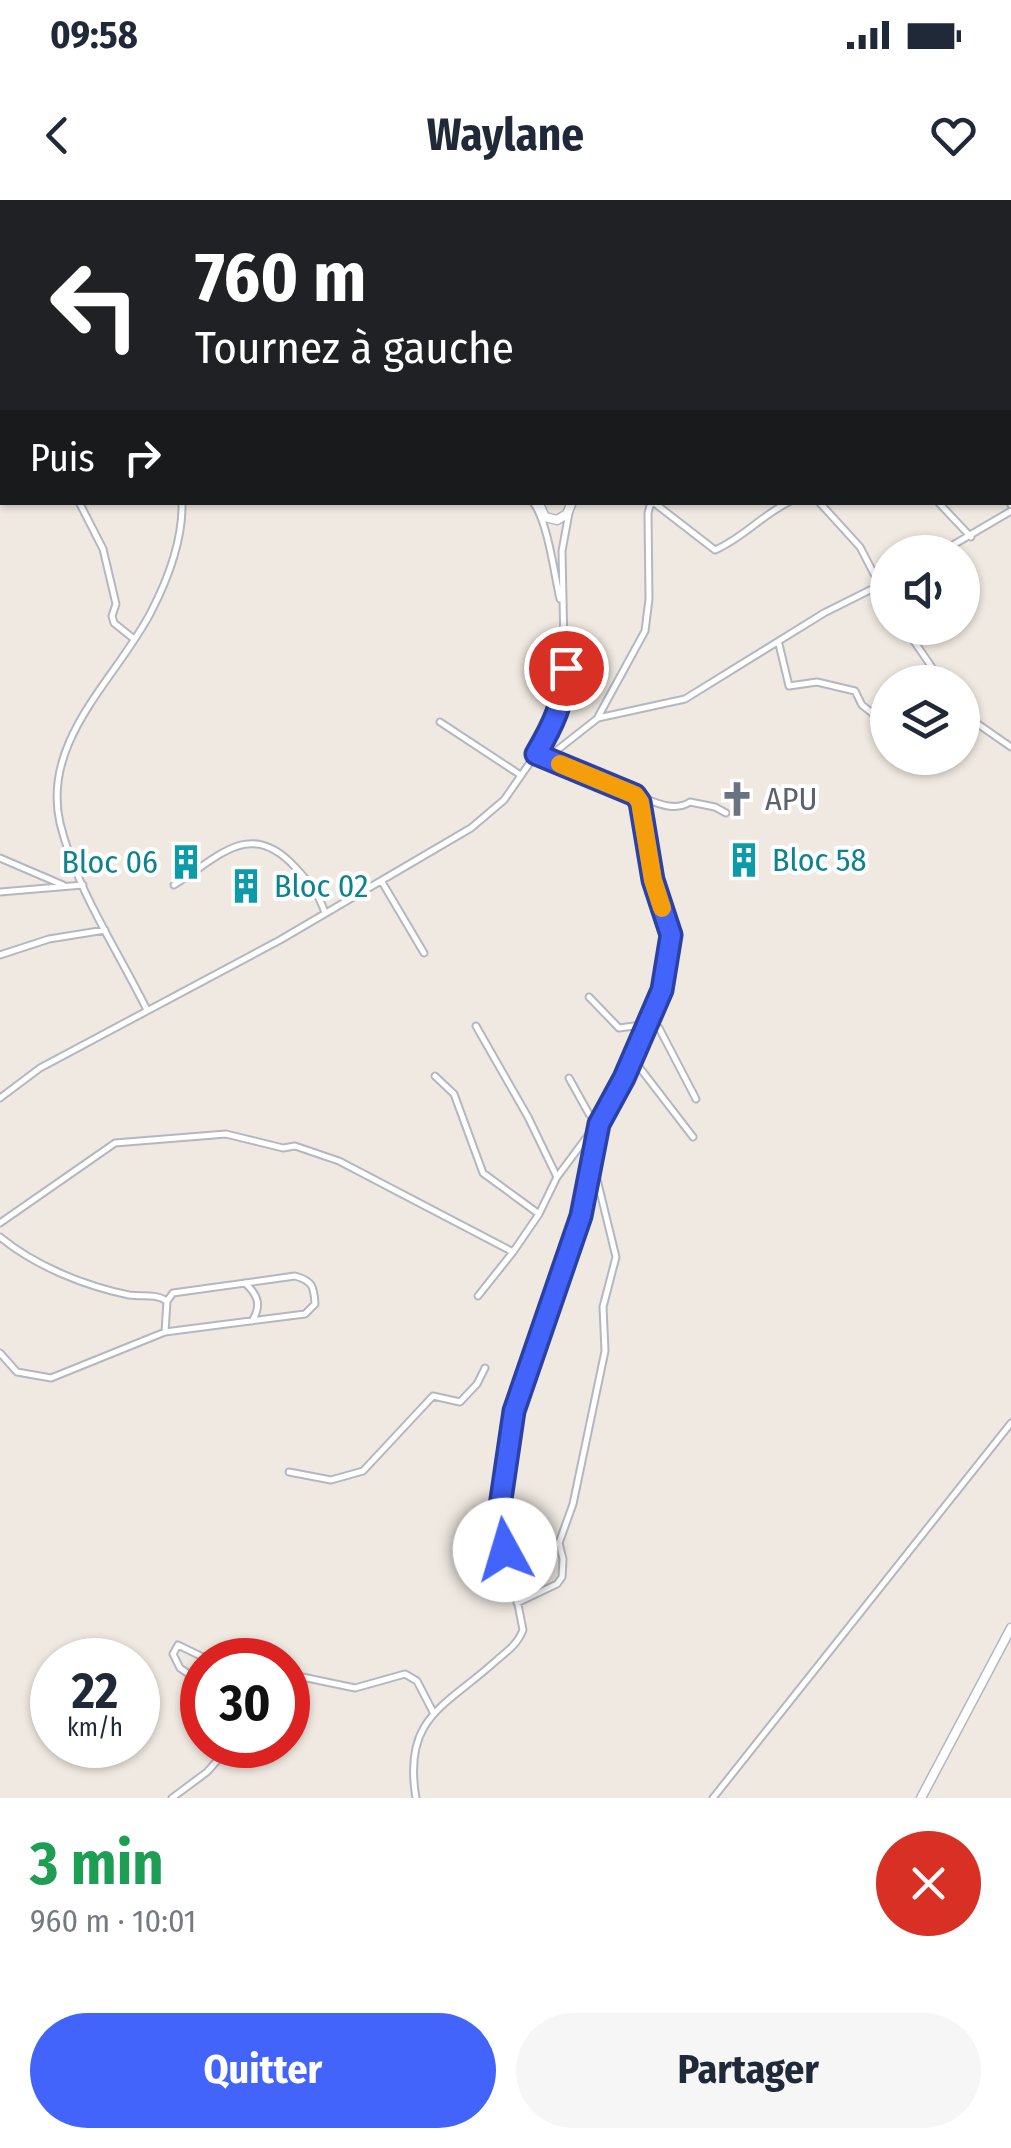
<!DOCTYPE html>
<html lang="fr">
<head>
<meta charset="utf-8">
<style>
  body { margin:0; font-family:"Fira Sans Condensed",sans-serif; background:#f6f6f7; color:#1f2937; height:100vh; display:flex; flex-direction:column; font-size:38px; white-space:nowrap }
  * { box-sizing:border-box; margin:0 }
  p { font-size:32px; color:#747a83 }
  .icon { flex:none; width:55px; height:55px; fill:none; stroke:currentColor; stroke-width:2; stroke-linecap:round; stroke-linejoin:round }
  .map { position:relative; height:1598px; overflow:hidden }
  .panel { display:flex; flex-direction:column; background:#fff; flex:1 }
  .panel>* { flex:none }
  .guide { position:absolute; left:0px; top:0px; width:1012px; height:305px; box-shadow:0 2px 8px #0004; background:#202124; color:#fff; overflow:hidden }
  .fabs { position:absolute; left:870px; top:335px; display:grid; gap:20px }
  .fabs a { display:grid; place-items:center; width:110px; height:110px; border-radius:50%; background:#fff; box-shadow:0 2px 8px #0004; font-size:50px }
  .speed { position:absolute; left:30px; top:1438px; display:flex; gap:20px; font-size:50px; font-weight:700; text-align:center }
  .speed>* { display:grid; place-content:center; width:130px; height:130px; border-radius:50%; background:#fff; box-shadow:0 2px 8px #0004; line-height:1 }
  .speed small { font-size:25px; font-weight:400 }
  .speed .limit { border:15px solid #d22; background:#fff; color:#111 }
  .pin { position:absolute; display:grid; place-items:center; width:85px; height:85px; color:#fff; margin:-42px; border:5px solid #fff; border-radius:50%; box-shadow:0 2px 10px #0007 }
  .me { position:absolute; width:110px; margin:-55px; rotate:354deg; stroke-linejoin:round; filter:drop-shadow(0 0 8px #0008) }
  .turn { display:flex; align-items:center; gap:35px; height:210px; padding:0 30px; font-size:45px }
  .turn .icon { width:130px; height:130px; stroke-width:2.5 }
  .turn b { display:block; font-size:70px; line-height:85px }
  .then { display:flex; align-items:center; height:95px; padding:0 30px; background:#0003; gap:20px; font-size:38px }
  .round { display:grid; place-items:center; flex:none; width:105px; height:105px; border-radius:52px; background:#f6f6f7 }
  .summary { display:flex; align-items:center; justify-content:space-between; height:170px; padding:0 30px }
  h1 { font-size:60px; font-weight:700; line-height:75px; color:#1e9e55 }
  .action { display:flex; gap:20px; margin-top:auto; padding:20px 30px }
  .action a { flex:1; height:115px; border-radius:60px; background:#4264fb; color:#fff; font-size:40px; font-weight:700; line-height:115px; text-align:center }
  .action a+a { background:#f6f6f7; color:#1f2937 }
  .status { display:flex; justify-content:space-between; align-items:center; height:70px; padding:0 50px; background:#fff; direction:ltr }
  .status svg { height:28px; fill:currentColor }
  header { display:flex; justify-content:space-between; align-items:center; height:130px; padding:0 30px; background:#fff; font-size:45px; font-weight:700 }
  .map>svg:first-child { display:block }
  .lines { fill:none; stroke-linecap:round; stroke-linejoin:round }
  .street-casing { stroke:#b4b7c1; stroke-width:9 }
  .secondary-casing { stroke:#b4b7c1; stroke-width:11 }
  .street { stroke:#fff; stroke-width:5 }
  .secondary { stroke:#fff; stroke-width:8 }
  .route-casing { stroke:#2b41a3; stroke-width:25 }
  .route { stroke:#4264fb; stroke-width:18 }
  .slow { stroke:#f59e0b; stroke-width:18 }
  .labels { text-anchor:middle; stroke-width:8; stroke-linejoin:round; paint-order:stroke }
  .worship-label { font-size:32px; fill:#5b616d; stroke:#fff; text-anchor:start }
  .culture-label { font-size:32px; fill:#0d838f; stroke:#fff; text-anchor:start }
</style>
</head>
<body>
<div class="status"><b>09:58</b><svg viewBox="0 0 49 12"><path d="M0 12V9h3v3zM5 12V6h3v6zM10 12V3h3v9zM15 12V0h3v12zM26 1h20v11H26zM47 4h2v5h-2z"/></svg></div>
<header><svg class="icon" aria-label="back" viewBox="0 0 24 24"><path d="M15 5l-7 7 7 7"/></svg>Waylane<svg class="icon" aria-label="heart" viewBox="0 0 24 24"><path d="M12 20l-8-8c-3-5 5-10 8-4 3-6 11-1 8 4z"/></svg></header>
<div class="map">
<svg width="1011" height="1598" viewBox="0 0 1011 1598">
  <rect width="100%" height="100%" fill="#efe9e1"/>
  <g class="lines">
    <defs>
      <path id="street" d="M77 0 78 2
        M146 0 150 2
        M351 2 354 0
        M663 2 676 0
        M919 2 921 0
        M0 8 2 20
        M79 302 103 349 116 404 112 416 114 423 134 439
        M533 302C548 322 554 373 560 399
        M653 302 715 350C743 338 762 315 789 302
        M819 302 860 347 888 401
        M938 302 971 337
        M1010 302 1011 305
        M941 352 1011 311
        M905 428 942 482
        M779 444 789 486 817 482 855 491 862 505 881 520
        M962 513 1011 547
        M598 517 645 431 649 399 648 313 651 302
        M440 522 519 574
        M539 553 556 551 598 518 685 499 824 413 888 381
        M635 595C653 601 673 613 690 602L715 607 726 613
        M0 658 63 685
        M382 682 424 753
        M174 685C219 657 250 618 295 667 309 682 319 694 325 713
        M0 692 83 685
        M0 755 49 739 105 730
        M589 797 619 828 649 824 659 828 696 899
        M147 810C117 749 76 689 60 623 41 540 117 478 151 412 168 379 183 339 182 302
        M476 826 528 917 557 977
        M633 859 693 937
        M435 876 454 894 483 973 539 1014
        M569 878 589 914 599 924
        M0 898 40 868 280 740 471 628 504 600 536 554 557 517 565 494 562 351 569 313
        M0 1023 115 943 226 934 283 948 295 946 339 961 513 1052 478 1096
        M0 1037C35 1066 85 1086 129 1095 144 1097 154 1093 167 1101
        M513 1052 539 1014 557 977 607 910 662 790 671 735 653 680 640 602 635 595 536 554
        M245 1083C258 1095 262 1105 252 1121
        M0 1153 17 1172 51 1178 165 1132 305 1114 315 1104C314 1087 313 1081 295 1076L173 1093 167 1101 165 1132
        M289 1272 331 1280 363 1271 433 1196 460 1202 477 1184 485 1168
        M517 1403 557 1384 562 1377 563 1359 559 1343 573 1304 605 1151 603 1107 616 1057 594 967
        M288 1474 355 1488 405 1474 417 1481 433 1512
        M202 1483 180 1468 173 1454 178 1445 209 1460
        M172 1598 207 1572 231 1545
        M416 1598C402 1516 447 1506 498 1459 509 1450 518 1443 523 1430L500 1312 506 1258 514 1211 588 994 599 924
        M713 1598 1011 1223"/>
      <path id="secondary" d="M777 2 779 0
        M787 2 788 0
        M538 302 545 317 557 320 567 314 572 302
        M921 1598 1011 1428"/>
    </defs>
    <!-- street casing -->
    <use href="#street" class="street-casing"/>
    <!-- secondary casing -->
    <use href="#secondary" class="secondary-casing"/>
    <!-- street -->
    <use href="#street" class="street"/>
    <!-- secondary -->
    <use href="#secondary" class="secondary"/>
  </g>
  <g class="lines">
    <defs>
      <path id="route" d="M505 1350 500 1306 514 1211 581 1016 599 924 624 878 662 790 671 735 653 680 640 602 635 595 536 554C553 525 564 502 566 468"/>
    </defs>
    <!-- route casing -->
    <use href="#route" class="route-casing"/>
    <!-- route -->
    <use href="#route" class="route"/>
    <!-- slow -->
    <path class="slow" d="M560 564 635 595 640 602 653 680 662 708"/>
  </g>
  <!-- icons -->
  <defs>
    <symbol id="church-bare" viewBox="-9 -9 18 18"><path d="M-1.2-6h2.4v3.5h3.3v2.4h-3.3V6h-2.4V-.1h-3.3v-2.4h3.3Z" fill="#6b7280" stroke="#fff" stroke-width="2.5" paint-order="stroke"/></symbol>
    <symbol id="building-bare" viewBox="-9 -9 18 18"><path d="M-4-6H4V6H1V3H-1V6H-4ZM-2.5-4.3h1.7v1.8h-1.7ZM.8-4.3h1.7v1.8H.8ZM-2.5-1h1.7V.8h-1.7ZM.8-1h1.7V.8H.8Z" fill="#0f9aa8" stroke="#fff" stroke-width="2.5" paint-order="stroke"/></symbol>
  </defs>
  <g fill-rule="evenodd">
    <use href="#church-bare" x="712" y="574" width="50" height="50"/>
    <use href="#building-bare" x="719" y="635" width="50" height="50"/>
    <use href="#building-bare" x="161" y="637" width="50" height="50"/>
    <use href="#building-bare" x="221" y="661" width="50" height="50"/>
  </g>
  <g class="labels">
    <!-- worship labels -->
    <g class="worship-label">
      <text x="765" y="610">APU</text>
    </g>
    <!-- culture labels -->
    <g class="culture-label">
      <text x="772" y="671">Bloc 58</text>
      <text x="158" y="673" text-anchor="end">Bloc 06</text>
      <text x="274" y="697">Bloc 02</text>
    </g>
  </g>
</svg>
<div class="fabs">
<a><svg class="icon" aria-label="sound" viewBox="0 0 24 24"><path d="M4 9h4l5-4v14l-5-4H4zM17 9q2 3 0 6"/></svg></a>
<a><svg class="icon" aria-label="layers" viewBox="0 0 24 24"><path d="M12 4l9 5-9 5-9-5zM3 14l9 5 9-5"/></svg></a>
</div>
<div class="speed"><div>22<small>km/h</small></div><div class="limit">30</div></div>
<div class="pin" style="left:566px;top:468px;background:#d93025"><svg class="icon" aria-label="arrive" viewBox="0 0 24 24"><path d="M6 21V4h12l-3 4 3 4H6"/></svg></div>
<svg class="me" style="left:505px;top:1350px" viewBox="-20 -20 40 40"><circle r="19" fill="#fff"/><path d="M0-13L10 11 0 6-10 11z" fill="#4264fb"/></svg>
<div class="guide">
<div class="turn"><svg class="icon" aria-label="left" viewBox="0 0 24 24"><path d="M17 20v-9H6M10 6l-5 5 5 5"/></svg><div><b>760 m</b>Tournez à gauche</div></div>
<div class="then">Puis<svg class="icon" aria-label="right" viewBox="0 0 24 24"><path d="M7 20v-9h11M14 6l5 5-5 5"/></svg></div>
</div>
</div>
<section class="panel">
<div class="summary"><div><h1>3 min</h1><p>960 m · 10:01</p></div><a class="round" style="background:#d93025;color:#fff"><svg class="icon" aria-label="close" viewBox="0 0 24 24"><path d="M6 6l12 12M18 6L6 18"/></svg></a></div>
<div class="action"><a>Quitter</a><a>Partager</a></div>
</section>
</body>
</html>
